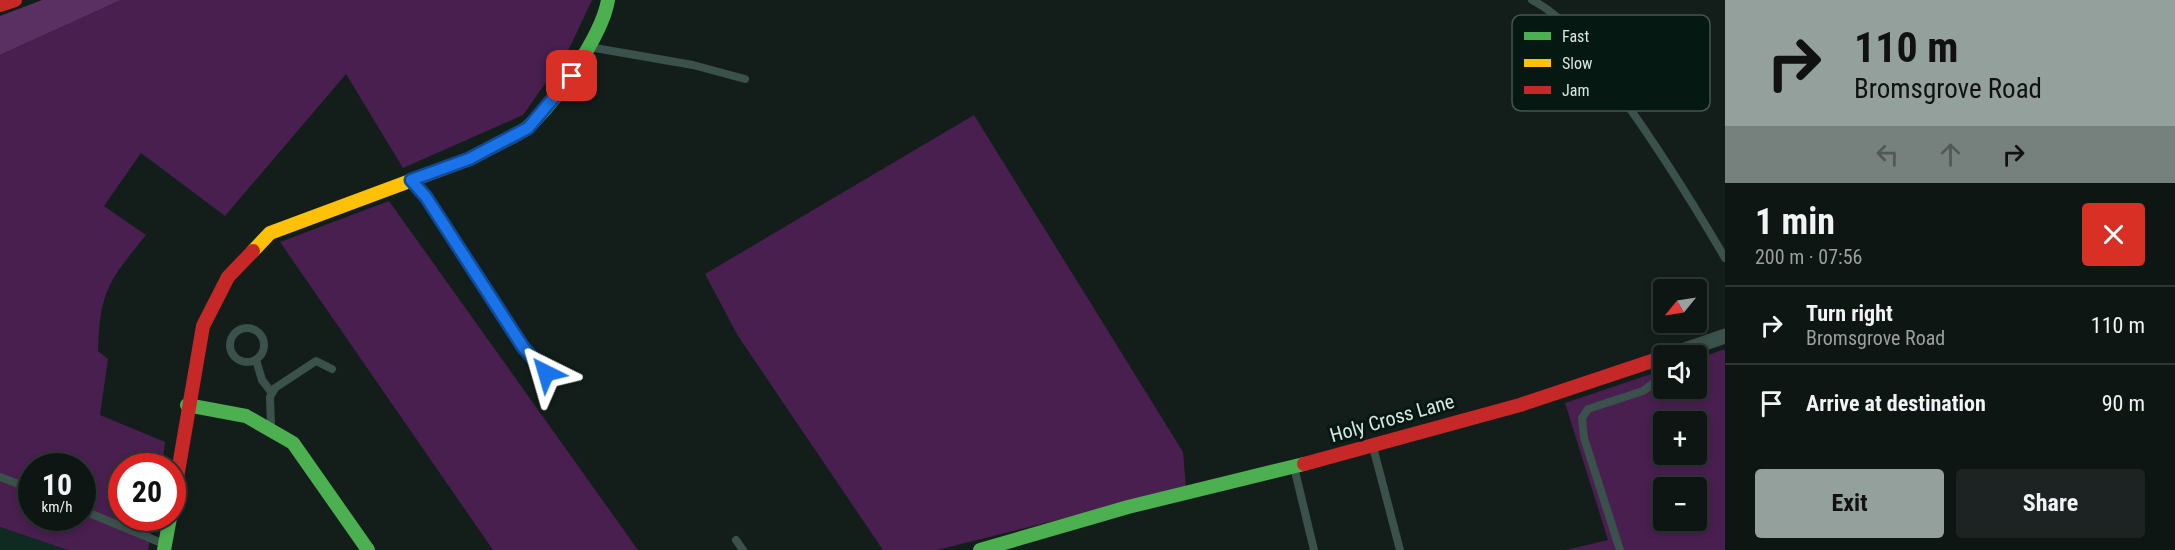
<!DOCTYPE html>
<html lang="en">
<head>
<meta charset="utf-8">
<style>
  body { margin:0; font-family:"Roboto Condensed",sans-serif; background:#1c2322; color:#f1f3f6; height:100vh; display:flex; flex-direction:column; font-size:22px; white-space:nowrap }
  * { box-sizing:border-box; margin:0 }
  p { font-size:20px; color:#9b9fa0 }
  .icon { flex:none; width:33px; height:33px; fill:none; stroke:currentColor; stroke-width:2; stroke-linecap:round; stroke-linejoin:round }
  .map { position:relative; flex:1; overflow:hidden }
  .panel { display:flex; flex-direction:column; background:#0e1614; width:450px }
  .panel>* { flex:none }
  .guide { background:#94a09c; color:#111; overflow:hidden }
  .needle { width:39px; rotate:240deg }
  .controls { position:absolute; left:1653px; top:279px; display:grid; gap:12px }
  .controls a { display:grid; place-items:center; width:54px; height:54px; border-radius:6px; background:#0e1614; box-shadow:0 3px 9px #0003,0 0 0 2px #2e3534; font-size:30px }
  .speed { position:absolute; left:18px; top:453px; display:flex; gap:12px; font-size:30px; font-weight:700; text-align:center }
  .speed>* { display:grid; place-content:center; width:78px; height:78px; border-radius:50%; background:#0e1614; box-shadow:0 3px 9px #0003,0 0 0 2px #2e3534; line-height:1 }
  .speed small { font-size:15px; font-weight:400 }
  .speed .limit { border:9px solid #d22; background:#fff; color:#111 }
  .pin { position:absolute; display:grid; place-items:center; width:51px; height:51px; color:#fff; margin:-26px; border-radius:12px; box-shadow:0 3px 9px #0006 }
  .me { position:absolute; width:66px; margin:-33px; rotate:320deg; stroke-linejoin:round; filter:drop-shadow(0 0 4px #0008) }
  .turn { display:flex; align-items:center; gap:21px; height:126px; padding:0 30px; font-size:27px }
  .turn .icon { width:78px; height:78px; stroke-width:2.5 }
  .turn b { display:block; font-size:42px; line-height:51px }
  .lanes { display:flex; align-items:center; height:57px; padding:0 30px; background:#0003; justify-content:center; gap:30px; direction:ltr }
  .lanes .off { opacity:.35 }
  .round { display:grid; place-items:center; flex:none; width:63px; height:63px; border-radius:6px; background:#1c2322 }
  .headline { display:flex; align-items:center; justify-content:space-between; height:102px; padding:0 30px }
  h1 { font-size:36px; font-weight:700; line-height:45px }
  .button { display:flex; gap:12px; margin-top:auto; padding:12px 30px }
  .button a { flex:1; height:69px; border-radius:6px; background:#94a09c; color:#111; font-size:24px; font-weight:700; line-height:69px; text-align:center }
  .button a+a { background:#1c2322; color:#f1f3f6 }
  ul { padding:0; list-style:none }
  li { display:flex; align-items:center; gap:18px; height:78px; padding:0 30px; border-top:2px solid #2e3534 }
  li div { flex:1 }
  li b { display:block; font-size:22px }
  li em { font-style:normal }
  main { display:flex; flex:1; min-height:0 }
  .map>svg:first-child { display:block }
  .built { fill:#0f2a21 }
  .green { fill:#481f4f; fill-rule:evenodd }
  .forest { fill:#5a2f61 }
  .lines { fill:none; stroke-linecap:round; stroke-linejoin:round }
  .lane { stroke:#3b514b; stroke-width:8 }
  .street { stroke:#3b514b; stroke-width:15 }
  .fast { stroke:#4caf50; stroke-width:14 }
  .slow { stroke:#ffc107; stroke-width:14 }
  .jam { stroke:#c62828; stroke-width:14 }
  .route-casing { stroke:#114b97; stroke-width:15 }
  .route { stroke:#1a73e8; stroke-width:10 }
  .labels { text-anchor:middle; stroke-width:6; stroke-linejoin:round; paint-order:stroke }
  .street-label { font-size:20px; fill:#d9e6e1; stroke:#051912 }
  .key { fill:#051912; stroke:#455650; stroke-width:1.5 }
  .key-label { font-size:16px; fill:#d9e6e1 }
</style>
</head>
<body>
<main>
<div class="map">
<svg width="1725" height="550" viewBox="0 0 1725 550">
  <rect width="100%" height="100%" fill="#131e1b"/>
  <!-- built -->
  <path class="built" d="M0 527 68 550H0Z"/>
  <!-- green -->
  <path class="green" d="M121 0H592L568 51 523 115 403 168 346 74 225 216 141 153 104 206 146 235C109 281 100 290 98 351L108 359 100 415 165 442 162 466H122V518H154L148 550H68L0 527V55ZM32 466H82V518H32Z
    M974 115 1183 452 1186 488 937 550H883L738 336 705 274Z
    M389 201 638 550H493L280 242Z
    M1725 349V550H1566L1608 540 1565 403 1663 370 1664 388H1696L1697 359ZM1664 422H1696V454H1664ZM1664 488H1696V520H1664Z"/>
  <!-- forest -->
  <path class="forest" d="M42 0H121L0 55V16Z"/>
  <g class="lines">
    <!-- lane -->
    <path class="lane" d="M1532 0C1567 18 1591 54 1613 85 1654 141 1690 198 1725 258
      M589 47 693 65 745 79
      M412 182 426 197 523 347 546 373
      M230 345a17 17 0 1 1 34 0a17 17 0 1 1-34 0Z
      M256 360 262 380 272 393
      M271 426 270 397 275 388 316 361 332 369
      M1373 447 1400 550
      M1294 467 1314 550
      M0 477 32 489
      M82 510 164 544
      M736 540 743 550
      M1620 550 1584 438 1582 418 1588 409 1643 391 1655 382 1659 362"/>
    <!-- street -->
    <path class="street" d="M1667 356 1725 336"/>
    <!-- fast -->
    <path class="fast" d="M496 145C507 139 521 134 529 126 556 101 602 36 608 0
      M187 405 246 416 293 443 368 550
      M164 550 170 518
      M980 550 1128 507 1304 464"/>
    <!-- slow -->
    <path class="slow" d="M253 251 270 233 469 159 496 145"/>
    <!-- jam -->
    <path class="jam" d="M0 5 15 0
      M1304 464 1520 405 1664 357
      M172 507 203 326 228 277 253 251"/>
  </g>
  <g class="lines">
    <defs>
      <path id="route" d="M546 373 523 347 426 197 411 180 469 159 528 128 572 76"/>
    </defs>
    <!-- route casing -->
    <use href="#route" class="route-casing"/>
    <!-- route -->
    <use href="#route" class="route"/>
  </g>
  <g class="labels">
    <!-- street labels -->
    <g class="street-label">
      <text transform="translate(1392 418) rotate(-16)" y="7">Holy Cross Lane</text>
    </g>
  </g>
  <!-- legend -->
  <rect x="1512" y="15" width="198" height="96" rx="9" class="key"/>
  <rect x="1524" y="32" width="27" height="8" fill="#4caf50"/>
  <rect x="1524" y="59" width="27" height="8" fill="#ffc107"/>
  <rect x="1524" y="86" width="27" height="8" fill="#c62828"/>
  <g class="key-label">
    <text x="1562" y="42">Fast</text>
    <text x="1562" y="69">Slow</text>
    <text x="1562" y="96">Jam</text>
  </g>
</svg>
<div class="controls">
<a><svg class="needle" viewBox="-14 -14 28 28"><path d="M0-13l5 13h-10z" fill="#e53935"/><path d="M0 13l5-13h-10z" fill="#9b9fa0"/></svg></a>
<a><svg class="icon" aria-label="sound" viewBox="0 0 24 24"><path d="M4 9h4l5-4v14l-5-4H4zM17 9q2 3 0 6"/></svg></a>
<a>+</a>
<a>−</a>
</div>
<div class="speed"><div>10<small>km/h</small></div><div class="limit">20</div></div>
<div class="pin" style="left:572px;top:76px;background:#d93025"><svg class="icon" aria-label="arrive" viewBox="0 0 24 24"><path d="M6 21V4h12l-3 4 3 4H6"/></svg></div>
<svg class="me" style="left:546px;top:373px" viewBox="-20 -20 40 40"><path d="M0-17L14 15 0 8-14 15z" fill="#1a73e8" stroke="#fff" stroke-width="4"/></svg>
</div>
<section class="panel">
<div class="guide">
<div class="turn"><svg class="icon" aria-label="right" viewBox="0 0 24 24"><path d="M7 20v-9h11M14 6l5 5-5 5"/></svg><div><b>110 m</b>Bromsgrove Road</div></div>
<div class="lanes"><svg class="icon off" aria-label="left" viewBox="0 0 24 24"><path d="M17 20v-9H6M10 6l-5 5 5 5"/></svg><svg class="icon off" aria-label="ahead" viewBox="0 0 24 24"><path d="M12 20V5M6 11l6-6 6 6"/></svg><svg class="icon" aria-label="right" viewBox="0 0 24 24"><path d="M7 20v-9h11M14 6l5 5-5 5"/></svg></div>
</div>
<div class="headline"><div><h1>1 min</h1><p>200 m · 07:56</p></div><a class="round" style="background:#d93025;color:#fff"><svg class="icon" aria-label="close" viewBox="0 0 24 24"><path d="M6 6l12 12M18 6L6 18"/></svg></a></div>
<ul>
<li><svg class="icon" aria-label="right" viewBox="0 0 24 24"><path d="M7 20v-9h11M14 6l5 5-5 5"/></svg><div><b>Turn right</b><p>Bromsgrove Road</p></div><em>110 m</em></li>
<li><svg class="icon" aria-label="arrive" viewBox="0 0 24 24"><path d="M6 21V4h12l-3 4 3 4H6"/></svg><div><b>Arrive at destination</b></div><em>90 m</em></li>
</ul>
<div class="button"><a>Exit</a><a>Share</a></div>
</section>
</main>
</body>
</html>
